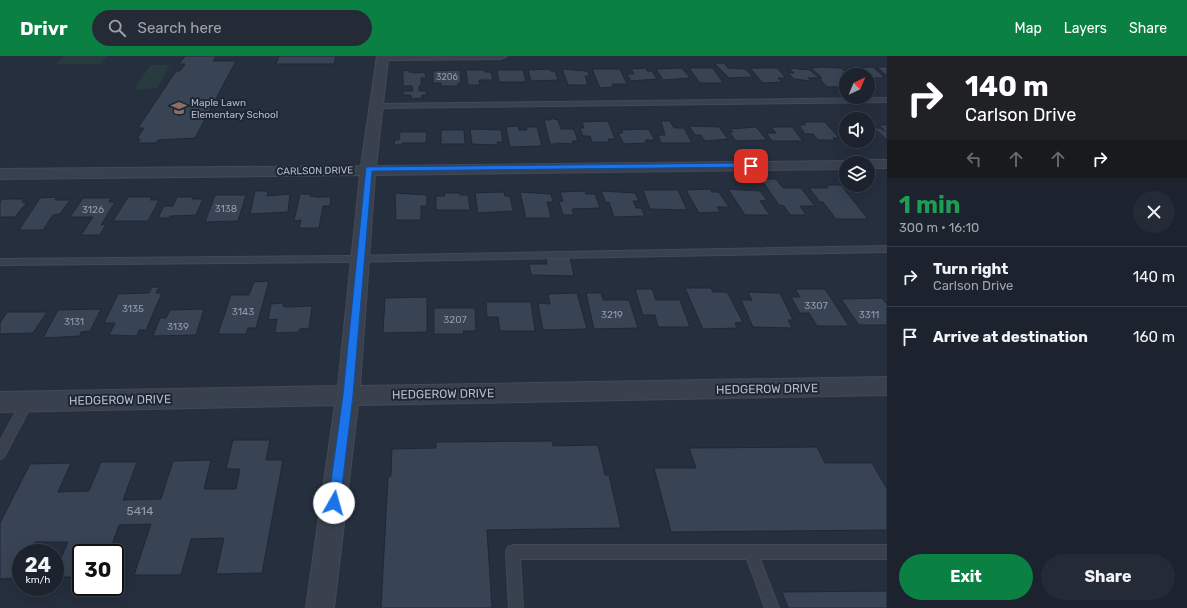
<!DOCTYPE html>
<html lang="en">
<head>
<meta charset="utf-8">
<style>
  body { margin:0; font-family:Rubik,sans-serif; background:#252b36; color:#f1f3f6; height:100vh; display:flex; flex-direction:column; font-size:15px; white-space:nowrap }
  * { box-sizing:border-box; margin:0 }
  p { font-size:13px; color:#a0a4aa }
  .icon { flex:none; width:22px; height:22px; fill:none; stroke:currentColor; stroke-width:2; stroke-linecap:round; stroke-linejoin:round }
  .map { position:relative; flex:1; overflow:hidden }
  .details { display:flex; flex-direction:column; background:#1c232e; width:300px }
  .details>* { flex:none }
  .hud { background:#202124; color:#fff; overflow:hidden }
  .needle { width:26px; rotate:44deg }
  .fabs { position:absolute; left:839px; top:12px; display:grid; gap:8px }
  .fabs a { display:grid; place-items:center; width:36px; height:36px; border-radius:50%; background:#1c232e; box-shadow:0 4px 16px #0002,0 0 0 1px #3a404a; font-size:20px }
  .speed { position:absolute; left:12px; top:488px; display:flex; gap:8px; font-size:20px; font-weight:700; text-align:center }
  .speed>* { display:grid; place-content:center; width:52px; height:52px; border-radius:50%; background:#1c232e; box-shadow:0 4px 16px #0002,0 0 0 1px #3a404a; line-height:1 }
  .speed small { font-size:10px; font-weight:400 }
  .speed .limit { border:2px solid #111; border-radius:6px; background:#fff; color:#111 }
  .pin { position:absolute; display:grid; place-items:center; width:34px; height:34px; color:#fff; margin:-17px; border-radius:8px; box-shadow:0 2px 6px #0006 }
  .me { position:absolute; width:44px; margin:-22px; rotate:7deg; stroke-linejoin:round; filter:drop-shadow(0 0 3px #0008) }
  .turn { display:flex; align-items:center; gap:14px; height:84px; padding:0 12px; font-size:18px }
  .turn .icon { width:52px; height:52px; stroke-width:2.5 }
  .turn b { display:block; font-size:28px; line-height:34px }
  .lanes { display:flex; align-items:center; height:38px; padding:0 12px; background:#0003; justify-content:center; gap:20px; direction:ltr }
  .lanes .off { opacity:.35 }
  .round { display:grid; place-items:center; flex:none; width:42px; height:42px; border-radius:21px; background:#252b36 }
  .overview { display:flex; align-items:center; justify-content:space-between; height:68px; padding:0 12px }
  h1 { font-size:24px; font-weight:700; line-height:30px; color:#1e9e55 }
  .button { display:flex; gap:8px; margin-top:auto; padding:8px 12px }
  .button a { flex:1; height:46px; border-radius:24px; background:#0b8043; color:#fff; font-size:16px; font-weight:700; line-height:46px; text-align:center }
  .button a+a { background:#252b36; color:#f1f3f6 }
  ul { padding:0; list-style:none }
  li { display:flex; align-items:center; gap:12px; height:60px; padding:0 12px; border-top:1px solid #3a404a }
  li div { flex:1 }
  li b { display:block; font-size:15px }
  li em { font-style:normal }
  header { display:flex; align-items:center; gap:24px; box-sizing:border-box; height:56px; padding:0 20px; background:#0b8043; color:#fff }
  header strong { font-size:19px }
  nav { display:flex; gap:22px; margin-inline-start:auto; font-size:14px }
  .search { width:280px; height:36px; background:#252b36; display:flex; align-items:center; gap:10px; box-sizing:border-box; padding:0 14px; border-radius:22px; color:#a0a4aa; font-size:15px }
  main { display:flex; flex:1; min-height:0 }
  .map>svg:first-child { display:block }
  .green { fill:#283b3f }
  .building { fill:#384354; stroke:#202835 }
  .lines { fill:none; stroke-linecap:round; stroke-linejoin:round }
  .lane-casing { stroke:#434a57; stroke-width:2 }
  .street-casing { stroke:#434a57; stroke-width:2 }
  .lane { fill:#39414e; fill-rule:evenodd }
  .street { fill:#39414e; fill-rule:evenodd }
  .route { fill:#1a73e8; stroke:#114b97 }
  .labels { text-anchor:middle; stroke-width:4; stroke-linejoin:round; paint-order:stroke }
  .far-number-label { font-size:9px; fill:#949caa }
  .far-poi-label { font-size:10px; fill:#b6bcc9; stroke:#1e2633; text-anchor:start }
  .far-street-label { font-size:10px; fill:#b6bcc9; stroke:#1e2633 }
  .number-label { font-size:10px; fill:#949caa }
  .street-label { font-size:12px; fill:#b6bcc9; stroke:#1e2633 }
  .near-number-label { font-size:12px; fill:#949caa }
</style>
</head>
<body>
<header>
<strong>Drivr</strong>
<div class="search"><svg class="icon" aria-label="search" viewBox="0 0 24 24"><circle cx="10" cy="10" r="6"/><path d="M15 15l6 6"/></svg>Search here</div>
<nav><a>Map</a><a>Layers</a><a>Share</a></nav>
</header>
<main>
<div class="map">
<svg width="887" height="552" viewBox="0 0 887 552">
  <rect width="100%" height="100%" fill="#262f3e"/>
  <!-- green -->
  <path class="green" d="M64 0H107L100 8H56Z
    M151 9H170L157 32 141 34 137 33 136 29Z"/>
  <!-- building -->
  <path class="building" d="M185 0H216L213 5H236L195 82 158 84 156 87H138L140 83H137L144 72H138L176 15H180L185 8H179Z
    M279 0H336L334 8H276Z
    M714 7H724L728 12 745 13 753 21 729 22Z
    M822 11 841 12 846 17H842L846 21V31H827L819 22H822L811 12Z
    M873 11 885 22H868V19L852 17 847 12Z
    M877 11H887V20Z
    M646 12 647 15H652L657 23 631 25 627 18H634L631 13Z
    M682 12 690 22 663 24 656 13Z
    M689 12H713L723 27H700Z
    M750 12H777L786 22H778L782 26 763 27Z
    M788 12 810 14 819 22H808L811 25 794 23 788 17H794Z
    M550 13 551 15H555L558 24 531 25 528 14Z
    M562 13 587 15 590 20H585L588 29H568Z
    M592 13H620L627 28H612L613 31 600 32Z
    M409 14V16L415 17 425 16 426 22H421V30H419V35H426L427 39H422V42L412 43 411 39H403V35H413L412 30H403V15Z
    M460 14 461 27H458V30H441V27H433V15Z
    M466 14H485V16H491L493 24H479L480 29H468Z
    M497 14H523L526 26H499Z
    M550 62 558 64 561 73H574L578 85H572L573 88 556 87V88H550L544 64H551Z
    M608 65 615 83H608L609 86H592L590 80H583L580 72H584L582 66Z
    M661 65H670L674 72H684L692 87H661L658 79H665Z
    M803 66H825L839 82H833L836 84H818L813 78H805L799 69H804L806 68Z
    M879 69H887V84L874 72H880L885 75Z
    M518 70 519 74H527L526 71H537L542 90 510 91 506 71Z
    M689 70 719 71 728 83 705 85 701 79H695Z
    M756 71 767 84 736 85 729 76H733L730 73Z
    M771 71H792L803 85H772L766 77H776Z
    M840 72H846V82L839 74H843Z
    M868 72 878 82H869L871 85H868Z
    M470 73 501 74 503 86H497L498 89 472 88Z
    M648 73 655 84H645L647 87 624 88 618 77H623L621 74Z
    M441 74H464L465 88H441Z
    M400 76H427L426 87H402V89H394L395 84H399Z
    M761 123H776L783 132H801L815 150H800L806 159H790L784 150 779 149Z
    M826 129H841L868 163H836L823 146H820L809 132H828Z
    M710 133 712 136H719L729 151H717L720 156 699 157 686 134Z
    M728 133 760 135 767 144 760 145 770 159H745Z
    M643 134H678L687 154 650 153Z
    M255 135H268L267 140 290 138 288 156 250 158Z
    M585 135 586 138H595L600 152 572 153 574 159H563L559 146 563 145 560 136Z
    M601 135 635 137 639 145H633L636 152H641L645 160 614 161 609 146 606 147Z
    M504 136 505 140H510L513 155 478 157 475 137Z
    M520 136 551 138 553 146H547L551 162H526Z
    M395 137 427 139V150H421V164H396Z
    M444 137H460V139H468L470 154H436V140H445Z
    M300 138H311L310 140 317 141H331L330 150H323L319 172H299L301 164 294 165Z
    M215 139H246L238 165 205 166Z
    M57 141 55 144H70L60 158 53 159 43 174H19L40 142Z
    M128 141H152L150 144H159L148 165H113Z
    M177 141H194L192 143H203L196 159 170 160 169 162H158L164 150H173Z
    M83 142H111L109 146H115L101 169 106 168 100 179H81L93 161H70Z
    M2 143H24L22 146H27L15 161H0V146Z
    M546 201H570L574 220 531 219 529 208H547Z
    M269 225 256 272H248L246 278H218L231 239H249L254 226Z
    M152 231H159L156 237H162L146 274H139L137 280 109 279 115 267H104L118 238 149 237Z
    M685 232H711L713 236H727L743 266 735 267 737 272 703 273Z
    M635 233H652L656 244H680L690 271H658L655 259H643Z
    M795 233H825L849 270H817L809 257H800L791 241H800Z
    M748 236 780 237 793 264H788L792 272 753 271 741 244H752Z
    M577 237 587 273 543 274 538 247 550 248 548 238Z
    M586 237H601L603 244H629L638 272 594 273Z
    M427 241V276L383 277 385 242Z
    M882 242 887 248V269H859L841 243Z
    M486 246H531L535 275H500L498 261H487Z
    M283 247V250L287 251 312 250 309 272 300 273 299 276 275 277 277 263 268 264 271 248Z
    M434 252H475L476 275H463L464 278H434Z
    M101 253 90 275 81 276 80 280 43 282 58 254Z
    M204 253 196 279 153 280 160 262H166L170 254Z
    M7 256H47L33 277 0 278V267Z
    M233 384H270L266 404H283L262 517 216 518 224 482 191 483 181 519H134L151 468 119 469 109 497H81V521H55V516L68 486H35L30 497H21V516L18 522 0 523V467L30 408 71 407 58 436 89 435 101 406H137L123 444 161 443 173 405 211 404 204 433H236L240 413H226Z
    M552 385 553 390 598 389 605 419H609L621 472 487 474 492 552H381L388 421 391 420 392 393 436 392V386Z
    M817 391 825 407H872L887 433V474L671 476 654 412H696L689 392Z
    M887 535V552H788L782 536Z"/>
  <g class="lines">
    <defs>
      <path id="lane" d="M887 42V46L377 52 374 50 377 48Z
        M887 190V196L346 206 0 209V203L346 200Z
        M27 341 31 343 33 346 4 401 0 403V385L23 343Z
        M513 489H887V503H760L779 552H765L747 503H520L523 552H509L506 496 508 491Z"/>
      <path id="street" d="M377 0H507L501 3 388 4 376 110 846 105 852 107H846V113L375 119 360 330 887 321V339L358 349 334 552H306L335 349 0 356V336L338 330 360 119 0 123V113L361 110Z
        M868 104H887V112H868V107H861Z"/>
    </defs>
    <!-- lane casing -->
    <use href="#lane" class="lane-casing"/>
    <!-- street casing -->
    <use href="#street" class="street-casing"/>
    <!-- lane -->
    <use href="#lane" class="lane"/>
    <!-- street -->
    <use href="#street" class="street"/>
  </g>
  <!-- route -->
  <path class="route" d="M751 107 754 110 753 111 372 115 353 339 340 447 338 451 334 453 330 451 328 447 343 339 366 111Z"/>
  <!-- icons -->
  <defs>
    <symbol id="school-bare" viewBox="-9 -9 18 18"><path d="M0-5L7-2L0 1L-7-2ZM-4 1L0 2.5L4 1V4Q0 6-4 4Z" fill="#8d6e63" stroke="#1e2633" stroke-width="2.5" paint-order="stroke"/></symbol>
  </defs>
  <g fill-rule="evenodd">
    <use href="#school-bare" x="168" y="41" width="22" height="22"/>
  </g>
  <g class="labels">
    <!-- far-number labels -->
    <g class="far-number-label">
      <text x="447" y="24">3206</text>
    </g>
    <!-- far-poi labels -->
    <g class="far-poi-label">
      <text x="191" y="50">Maple Lawn<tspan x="191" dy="12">Elementary School</tspan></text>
    </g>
    <!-- far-street labels -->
    <g class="far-street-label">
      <text transform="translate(315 114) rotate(-1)" y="4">CARLSON DRIVE</text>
    </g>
    <!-- number labels -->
    <g class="number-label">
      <text x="226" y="156">3138</text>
      <text x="93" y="157">3126</text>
      <text x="816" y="253">3307</text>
      <text x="133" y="256">3135</text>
      <text x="243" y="259">3143</text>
      <text x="612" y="262">3219</text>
      <text x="869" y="262">3311</text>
      <text x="455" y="267">3207</text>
      <text x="74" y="269">3131</text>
      <text x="178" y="274">3139</text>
    </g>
    <!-- street labels -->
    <g class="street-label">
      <text transform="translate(767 333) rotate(-1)" y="4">HEDGEROW DRIVE</text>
      <text transform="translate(443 338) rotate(-1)" y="4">HEDGEROW DRIVE</text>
      <text transform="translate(120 344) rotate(-1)" y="4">HEDGEROW DRIVE</text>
    </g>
    <!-- near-number labels -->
    <g class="near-number-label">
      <text x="140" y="459">5414</text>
    </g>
  </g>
</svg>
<div class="fabs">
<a><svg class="needle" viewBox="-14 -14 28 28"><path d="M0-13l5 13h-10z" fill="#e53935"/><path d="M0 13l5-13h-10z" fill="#a0a4aa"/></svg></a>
<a><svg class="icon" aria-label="sound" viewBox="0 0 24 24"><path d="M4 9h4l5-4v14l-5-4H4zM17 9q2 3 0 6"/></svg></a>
<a><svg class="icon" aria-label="layers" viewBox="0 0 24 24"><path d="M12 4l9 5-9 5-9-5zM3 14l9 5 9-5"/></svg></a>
</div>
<div class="speed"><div>24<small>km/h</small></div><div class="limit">30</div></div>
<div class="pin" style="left:751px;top:110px;background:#d93025"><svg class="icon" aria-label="arrive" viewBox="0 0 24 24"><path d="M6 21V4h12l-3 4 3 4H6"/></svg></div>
<svg class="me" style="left:334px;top:447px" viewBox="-20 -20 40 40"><circle r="19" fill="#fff"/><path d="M0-13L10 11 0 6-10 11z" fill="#1a73e8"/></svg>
</div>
<section class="details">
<div class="hud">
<div class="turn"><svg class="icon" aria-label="right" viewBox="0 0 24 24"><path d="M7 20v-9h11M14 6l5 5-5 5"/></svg><div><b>140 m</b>Carlson Drive</div></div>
<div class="lanes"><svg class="icon off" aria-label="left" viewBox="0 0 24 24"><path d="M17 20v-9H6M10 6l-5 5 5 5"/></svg><svg class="icon off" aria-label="ahead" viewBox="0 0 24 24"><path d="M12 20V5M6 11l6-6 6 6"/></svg><svg class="icon off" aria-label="ahead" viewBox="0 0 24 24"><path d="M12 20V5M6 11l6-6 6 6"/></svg><svg class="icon" aria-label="right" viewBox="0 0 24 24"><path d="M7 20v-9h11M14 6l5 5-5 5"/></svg></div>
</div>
<div class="overview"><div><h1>1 min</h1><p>300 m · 16:10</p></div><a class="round"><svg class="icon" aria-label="close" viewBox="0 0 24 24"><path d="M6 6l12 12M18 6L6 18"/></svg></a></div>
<ul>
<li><svg class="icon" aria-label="right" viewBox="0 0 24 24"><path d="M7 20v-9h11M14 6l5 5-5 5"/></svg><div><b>Turn right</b><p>Carlson Drive</p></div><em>140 m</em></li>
<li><svg class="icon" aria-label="arrive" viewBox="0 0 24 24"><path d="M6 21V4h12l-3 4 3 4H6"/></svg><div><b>Arrive at destination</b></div><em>160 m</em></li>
</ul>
<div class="button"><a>Exit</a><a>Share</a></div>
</section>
</main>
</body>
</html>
